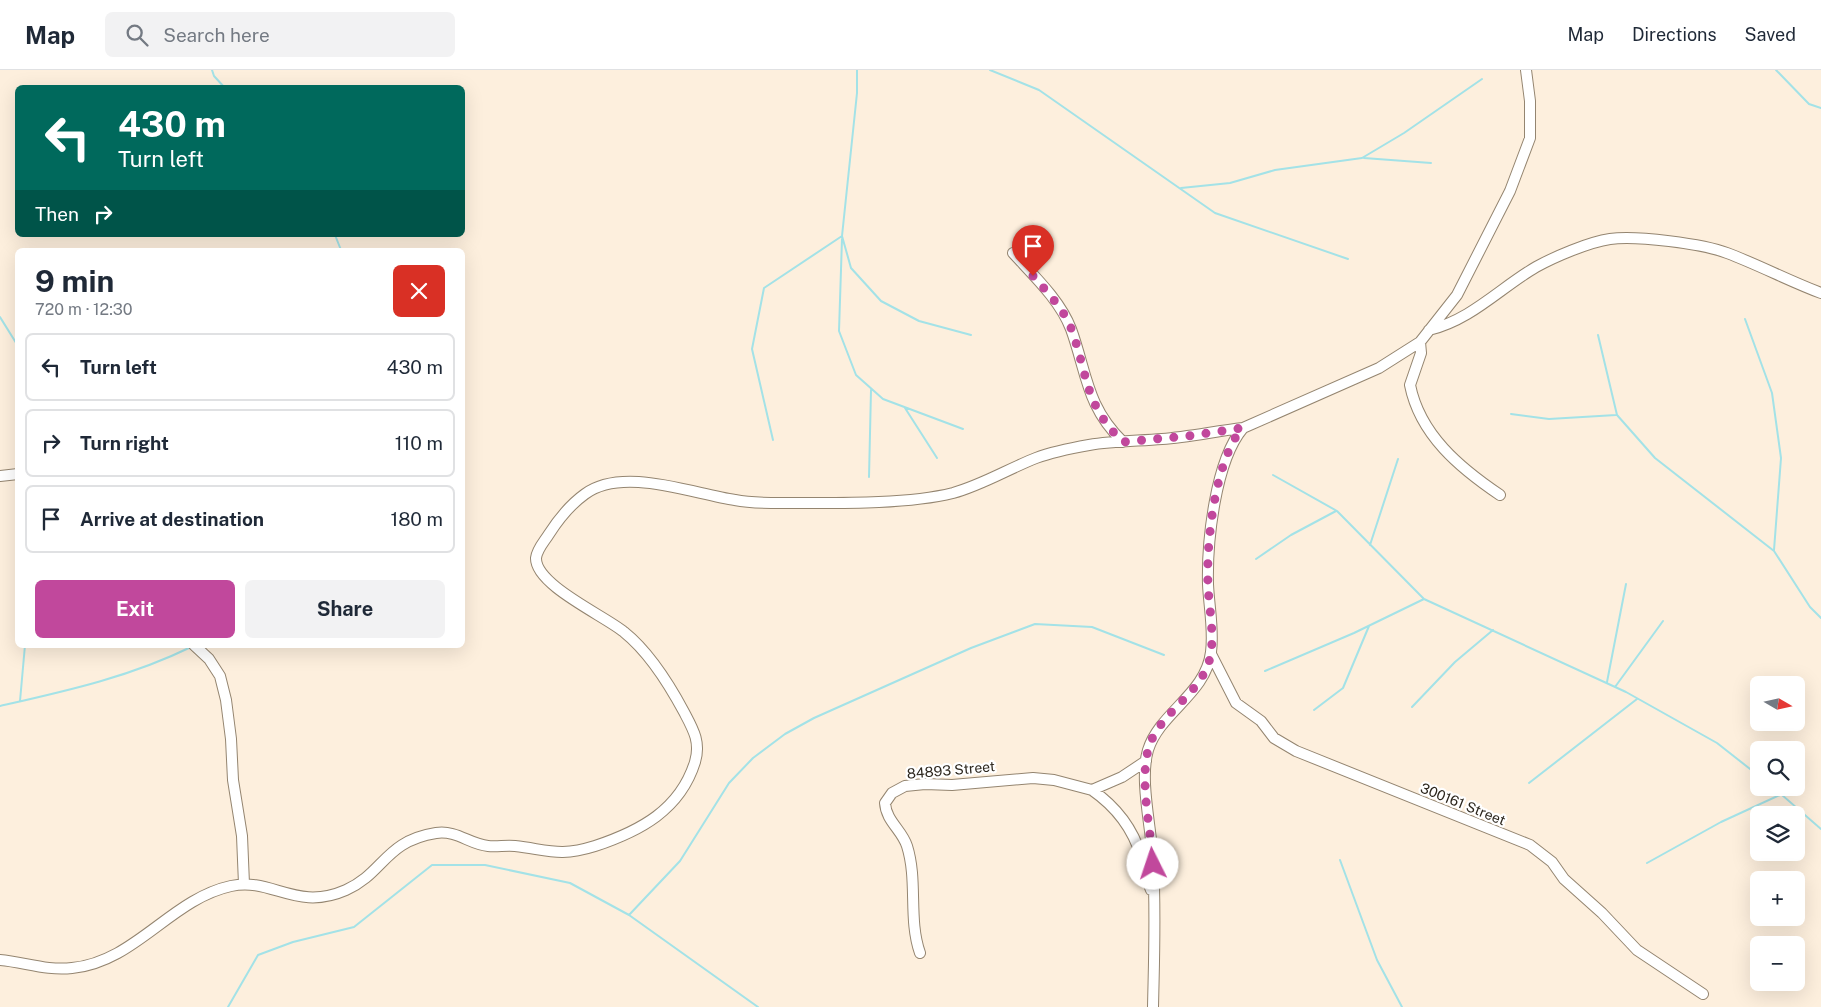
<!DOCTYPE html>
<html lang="en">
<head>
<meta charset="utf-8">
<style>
  body { margin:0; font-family:"Public Sans",sans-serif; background:#f2f2f3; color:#1f2937; height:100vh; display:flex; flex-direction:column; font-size:19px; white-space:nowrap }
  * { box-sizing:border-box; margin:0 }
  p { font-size:16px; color:#747a83 }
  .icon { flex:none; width:28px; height:28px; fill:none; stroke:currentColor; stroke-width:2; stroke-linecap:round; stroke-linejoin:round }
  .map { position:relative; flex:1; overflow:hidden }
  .sheet { position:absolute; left:15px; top:178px; width:450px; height:400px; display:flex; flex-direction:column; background:#fff; border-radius:8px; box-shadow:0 5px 20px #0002 }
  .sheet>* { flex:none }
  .banner { position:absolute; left:15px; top:15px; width:450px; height:152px; border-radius:8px; box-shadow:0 5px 20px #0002; background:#00695c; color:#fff; overflow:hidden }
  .needle { width:32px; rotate:99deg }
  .controls { position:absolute; left:1750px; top:606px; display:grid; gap:10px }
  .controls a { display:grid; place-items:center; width:55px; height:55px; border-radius:8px; background:#fff; box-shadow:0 5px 20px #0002; font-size:25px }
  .pin { position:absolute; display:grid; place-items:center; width:42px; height:42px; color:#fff; margin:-51px -21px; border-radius:50% 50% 50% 0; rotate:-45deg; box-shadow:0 0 5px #0007 }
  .pin .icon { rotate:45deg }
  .me { position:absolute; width:55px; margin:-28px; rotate:356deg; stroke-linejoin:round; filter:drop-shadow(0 0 4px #0008) }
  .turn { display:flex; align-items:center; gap:18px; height:105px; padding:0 20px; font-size:22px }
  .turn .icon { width:65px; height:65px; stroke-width:2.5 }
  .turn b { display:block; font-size:35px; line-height:42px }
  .then { display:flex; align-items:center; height:48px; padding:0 20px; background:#0003; gap:10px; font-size:19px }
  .round { display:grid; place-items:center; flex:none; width:52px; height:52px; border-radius:8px; background:#f2f2f3 }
  .summary { display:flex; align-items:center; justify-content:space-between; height:85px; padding:0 20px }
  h1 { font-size:30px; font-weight:700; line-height:38px }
  .cta { display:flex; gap:10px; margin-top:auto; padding:10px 20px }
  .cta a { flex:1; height:58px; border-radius:8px; background:#c1489c; color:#fff; font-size:20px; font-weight:700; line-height:58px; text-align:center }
  .cta a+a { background:#f2f2f3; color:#1f2937 }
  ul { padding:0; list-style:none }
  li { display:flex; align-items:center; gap:15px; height:68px; margin:0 10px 8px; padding:0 10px; border:2px solid #e0e1e3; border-radius:8px }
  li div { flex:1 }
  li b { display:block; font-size:19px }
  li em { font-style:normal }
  header { display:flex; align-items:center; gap:30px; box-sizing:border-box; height:70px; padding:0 25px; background:#fff; border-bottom:1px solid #e0e1e3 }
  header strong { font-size:24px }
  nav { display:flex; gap:28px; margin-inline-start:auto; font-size:18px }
  .search { width:350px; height:45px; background:#f2f2f3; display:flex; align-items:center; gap:12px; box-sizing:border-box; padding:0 18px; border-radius:8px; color:#747a83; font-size:19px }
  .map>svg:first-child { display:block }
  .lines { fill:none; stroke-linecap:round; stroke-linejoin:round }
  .stream { stroke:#a3e2e7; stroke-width:2 }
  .minor-casing { stroke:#948570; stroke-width:12 }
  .minor { stroke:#fff; stroke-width:10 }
  .route { stroke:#c1489c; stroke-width:9; stroke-dasharray:0 16.2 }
  .labels { text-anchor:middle; stroke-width:4.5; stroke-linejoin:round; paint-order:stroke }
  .street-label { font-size:14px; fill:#2c261d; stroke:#fff }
</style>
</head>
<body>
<header>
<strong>Map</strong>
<div class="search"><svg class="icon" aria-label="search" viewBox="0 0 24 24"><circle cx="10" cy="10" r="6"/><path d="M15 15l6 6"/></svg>Search here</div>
<nav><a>Map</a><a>Directions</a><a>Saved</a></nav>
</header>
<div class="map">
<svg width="1821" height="937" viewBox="0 0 1821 937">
  <rect width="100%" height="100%" fill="#fdefdd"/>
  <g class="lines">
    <!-- stream -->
    <path class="stream" d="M212 0 214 6 225 18
      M857 0V23L842 166 851 198 881 231 919 251 971 265
      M990 0 1039 20 1215 143 1348 189
      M1776 0 1809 34 1821 38
      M1364 88 1431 93
      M1181 118 1230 113 1275 100 1362 88 1404 63 1482 9
      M335 165 341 180
      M842 169 839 261 856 305 883 329 963 359
      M0 247 18 276
      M1745 249 1772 323 1781 388 1774 480
      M1598 265 1617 345 1655 388 1774 481 1810 537 1821 548
      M905 338 937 388
      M1511 344 1549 349 1616 345
      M773 370 752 279 764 218 842 166
      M1273 405 1337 441 1424 529 1626 622 1717 673 1759 706
      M869 407 871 320
      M1370 475 1398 389
      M1256 489 1291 465 1336 441
      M1265 601 1354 563 1424 529
      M1607 612 1626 514
      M1615 617 1663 551
      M20 631 25 575
      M0 636C66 621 130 607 191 577
      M1412 637 1455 592 1493 560
      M1314 640 1343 618 1369 556
      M1529 713 1637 629
      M1774 718 1821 759
      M1340 790 1377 890 1402 937
      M1647 793 1721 752 1782 724
      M629 845 680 791 729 713 753 688 785 664 814 648 971 578 1035 554 1092 557 1164 585
      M228 937 258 885 293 872 354 857 432 795H485L570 813 629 845 758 937"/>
    <defs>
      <path id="minor" d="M1013 183C1033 205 1060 230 1071 259 1087 303 1086 336 1123 372
        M1429 260C1471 250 1500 218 1536 197 1554 187 1589 172 1610 169 1635 165 1704 174 1727 183 1759 195 1789 211 1821 223
        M1420 272 1421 283 1410 315C1420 365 1460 398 1500 425
        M0 406 18 404
        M194 575 209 589 220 606 226 630 231 669 233 710 242 766 244 814
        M1211 584 1236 633 1261 651 1274 668 1296 681 1530 775 1552 792 1564 809 1602 843 1637 880 1703 924
        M1092 720C1115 736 1133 759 1141 786 1144 798 1146 808 1151 820
        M920 883C908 849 918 811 907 776 902 760 886 751 885 733L892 723 905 716 925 714 952 715 1033 708 1054 710 1092 720 1122 707 1146 691
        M0 890C24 892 47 901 72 898 135 892 171 829 231 816 272 807 296 842 346 820 384 803 385 771 436 763 457 760 469 774 488 776 497 777 506 775 515 776 549 780 560 787 595 776 640 761 680 740 695 692 701 672 693 659 684 642 669 614 649 582 624 562 605 546 535 515 536 488 537 479 544 472 549 464 558 450 571 434 585 424 623 396 693 424 735 430 750 433 765 433 781 433 831 433 905 435 953 423 982 415 1008 399 1036 388 1052 382 1072 378 1089 375 1113 371 1138 371 1162 369 1189 367 1216 361 1243 358
        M1153 937C1154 889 1156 841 1153 793 1152 759 1139 711 1148 680 1160 642 1206 624 1211 582 1214 560 1209 537 1208 514 1207 472 1215 391 1243 358L1379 298 1420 272 1457 225 1510 121 1530 68V31L1526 0"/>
    </defs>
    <!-- minor casing -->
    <use href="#minor" class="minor-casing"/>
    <!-- minor -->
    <use href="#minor" class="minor"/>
  </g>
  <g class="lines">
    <!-- route -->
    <path class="route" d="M1033 206C1047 222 1063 238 1071 258 1088 304 1084 335 1123 372L1188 366 1242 358C1215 391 1206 472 1208 515 1209 537 1214 561 1211 583 1205 620 1169 636 1153 667 1136 699 1151 758 1153 794"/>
  </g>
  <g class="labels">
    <!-- street labels -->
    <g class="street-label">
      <text transform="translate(951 700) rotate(-5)" y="5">84893 Street</text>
      <text transform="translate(1463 734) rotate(22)" y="5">300161 Street</text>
    </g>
  </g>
</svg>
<div class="controls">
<a><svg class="needle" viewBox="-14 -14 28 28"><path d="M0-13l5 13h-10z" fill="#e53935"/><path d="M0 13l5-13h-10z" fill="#747a83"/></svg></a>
<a><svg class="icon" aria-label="search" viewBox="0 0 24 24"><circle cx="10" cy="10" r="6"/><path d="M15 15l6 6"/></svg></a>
<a><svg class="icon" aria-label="layers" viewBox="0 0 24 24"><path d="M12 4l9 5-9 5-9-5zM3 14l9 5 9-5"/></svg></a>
<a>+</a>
<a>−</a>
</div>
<div class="pin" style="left:1033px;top:206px;background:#d93025"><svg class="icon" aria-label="arrive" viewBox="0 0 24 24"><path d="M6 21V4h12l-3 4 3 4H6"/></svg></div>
<svg class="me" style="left:1153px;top:794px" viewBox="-20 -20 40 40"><circle r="19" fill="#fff"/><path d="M0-13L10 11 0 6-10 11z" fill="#c1489c"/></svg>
<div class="banner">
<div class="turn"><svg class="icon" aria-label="left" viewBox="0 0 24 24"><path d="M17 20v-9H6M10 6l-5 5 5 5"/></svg><div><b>430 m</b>Turn left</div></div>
<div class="then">Then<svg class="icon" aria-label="right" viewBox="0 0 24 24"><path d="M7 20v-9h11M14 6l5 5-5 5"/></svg></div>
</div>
<section class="sheet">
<div class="summary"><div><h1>9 min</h1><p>720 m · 12:30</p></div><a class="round" style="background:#d93025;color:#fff"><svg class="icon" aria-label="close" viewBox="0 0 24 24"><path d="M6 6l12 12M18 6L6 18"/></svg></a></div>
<ul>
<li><svg class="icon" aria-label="left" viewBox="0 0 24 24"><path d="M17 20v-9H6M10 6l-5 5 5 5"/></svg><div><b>Turn left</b></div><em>430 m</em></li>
<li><svg class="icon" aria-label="right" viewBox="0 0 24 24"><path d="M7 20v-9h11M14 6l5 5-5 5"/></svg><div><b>Turn right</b></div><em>110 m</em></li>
<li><svg class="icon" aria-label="arrive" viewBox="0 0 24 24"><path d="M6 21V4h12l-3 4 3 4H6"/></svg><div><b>Arrive at destination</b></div><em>180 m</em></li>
</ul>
<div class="cta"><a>Exit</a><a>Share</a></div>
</section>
</div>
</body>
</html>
